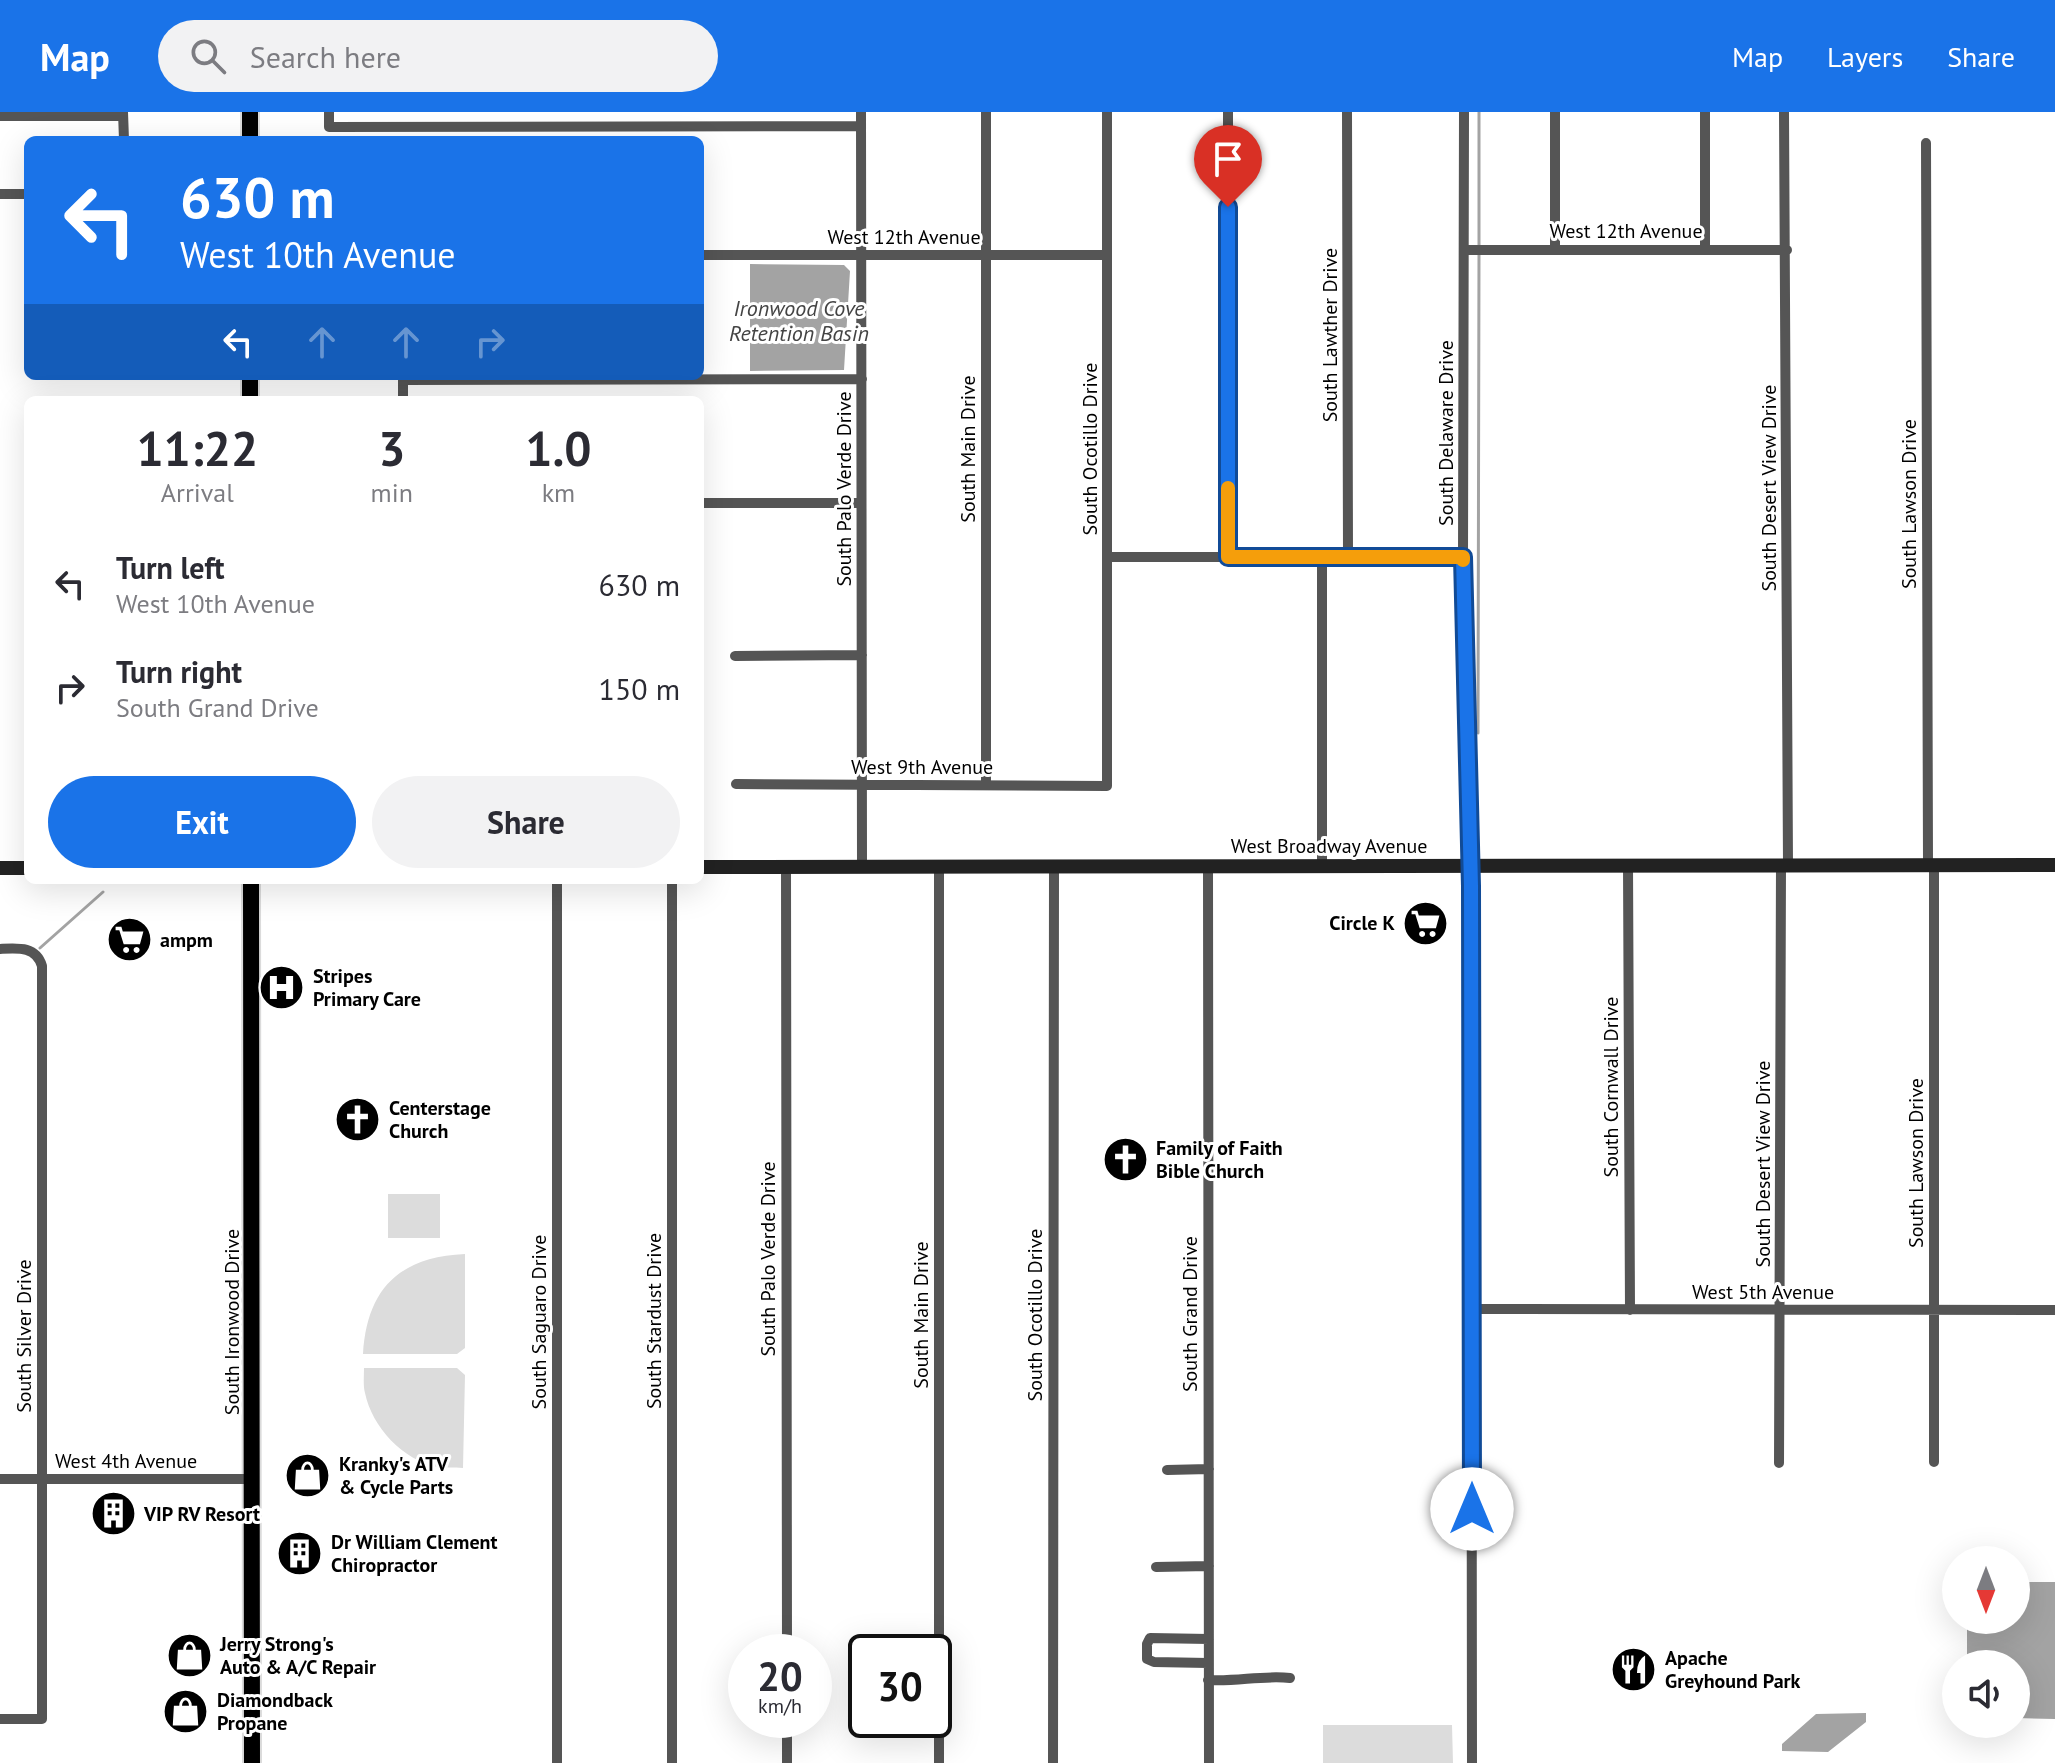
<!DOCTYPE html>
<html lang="en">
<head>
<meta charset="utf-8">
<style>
  body { margin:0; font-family:"PT Sans",sans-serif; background:#f2f2f3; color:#2b2b33; height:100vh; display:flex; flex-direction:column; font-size:30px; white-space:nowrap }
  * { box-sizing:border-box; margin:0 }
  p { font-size:26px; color:#7c7c81 }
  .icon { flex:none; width:44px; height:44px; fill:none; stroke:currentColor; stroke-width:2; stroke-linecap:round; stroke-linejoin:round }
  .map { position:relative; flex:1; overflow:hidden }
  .side { position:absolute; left:24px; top:284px; width:680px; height:488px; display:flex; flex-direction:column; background:#fff; border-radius:12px; box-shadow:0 8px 32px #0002 }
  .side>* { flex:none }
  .guide { position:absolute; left:24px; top:24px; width:680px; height:244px; border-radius:12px; box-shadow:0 8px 32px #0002; background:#1a73e8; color:#fff; overflow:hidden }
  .needle { width:52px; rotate:180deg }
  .controls { position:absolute; left:1942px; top:1434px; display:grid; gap:16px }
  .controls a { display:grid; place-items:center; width:88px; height:88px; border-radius:50%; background:#fff; box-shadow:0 8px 32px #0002; font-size:40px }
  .speed { position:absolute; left:728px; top:1522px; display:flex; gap:16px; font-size:40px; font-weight:700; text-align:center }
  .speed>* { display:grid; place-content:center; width:104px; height:104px; border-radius:50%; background:#fff; box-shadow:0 8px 32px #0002; line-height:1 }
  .speed small { font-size:20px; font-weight:400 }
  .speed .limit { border:4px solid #111; border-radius:12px; background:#fff; color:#111 }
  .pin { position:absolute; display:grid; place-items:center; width:68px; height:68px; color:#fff; margin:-82px -34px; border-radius:50% 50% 50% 0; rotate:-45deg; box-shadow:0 0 8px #0007 }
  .pin .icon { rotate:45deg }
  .me { position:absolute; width:88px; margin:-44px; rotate:0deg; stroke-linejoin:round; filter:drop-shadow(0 0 6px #0008) }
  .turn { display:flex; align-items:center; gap:28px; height:168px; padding:0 24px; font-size:36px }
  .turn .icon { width:104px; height:104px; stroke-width:2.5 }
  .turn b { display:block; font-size:56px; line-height:68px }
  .lanes { display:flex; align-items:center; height:76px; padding:0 24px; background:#0003; justify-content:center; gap:40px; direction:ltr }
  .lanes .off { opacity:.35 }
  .eta { display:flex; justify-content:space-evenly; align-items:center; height:136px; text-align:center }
  .eta b { font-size:48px; font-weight:600; line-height:56px }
  .cta { display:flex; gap:16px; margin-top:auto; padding:16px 24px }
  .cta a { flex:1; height:92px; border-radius:48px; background:#1a73e8; color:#fff; font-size:32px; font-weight:600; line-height:92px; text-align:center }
  .cta a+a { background:#f2f2f3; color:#2b2b33 }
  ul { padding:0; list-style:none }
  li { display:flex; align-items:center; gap:24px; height:104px; padding:0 24px }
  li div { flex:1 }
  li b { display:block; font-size:30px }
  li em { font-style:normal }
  header { display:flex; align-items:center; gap:48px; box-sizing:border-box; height:112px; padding:0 40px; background:#1a73e8; color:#fff }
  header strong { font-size:38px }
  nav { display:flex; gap:44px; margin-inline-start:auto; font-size:28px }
  .search { width:560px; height:72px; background:#f2f2f3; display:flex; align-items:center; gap:20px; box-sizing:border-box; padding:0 28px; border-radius:44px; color:#7c7c81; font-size:30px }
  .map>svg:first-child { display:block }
  .green { fill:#dcdcdc }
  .water { fill:#a3a3a3 }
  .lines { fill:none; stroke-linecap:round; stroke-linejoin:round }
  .stream { stroke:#a3a3a3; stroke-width:3 }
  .primary-casing { stroke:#dbdbdb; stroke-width:20 }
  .minor { stroke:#555; stroke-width:10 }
  .secondary { stroke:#222; stroke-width:14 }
  .primary { stroke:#000; stroke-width:16 }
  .route-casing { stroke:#114b97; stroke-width:20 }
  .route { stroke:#1a73e8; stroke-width:14 }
  .slow { stroke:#f59e0b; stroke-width:14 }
  .labels { text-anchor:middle; stroke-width:6; stroke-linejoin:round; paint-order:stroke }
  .street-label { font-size:20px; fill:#000; stroke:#fff }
  .poi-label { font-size:20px; font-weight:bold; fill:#000; stroke:#fff; text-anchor:start }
  .water-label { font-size:22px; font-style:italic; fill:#444; stroke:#fff }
</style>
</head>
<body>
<header>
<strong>Map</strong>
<div class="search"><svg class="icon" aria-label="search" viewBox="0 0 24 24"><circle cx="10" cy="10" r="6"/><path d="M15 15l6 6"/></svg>Search here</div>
<nav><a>Map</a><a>Layers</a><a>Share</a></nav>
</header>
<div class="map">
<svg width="2055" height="1651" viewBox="0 0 2055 1651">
  <rect width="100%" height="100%" fill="#fff"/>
  <!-- green -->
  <path class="green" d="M388 1082H440V1126H388Z
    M465 1142V1236L457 1242H363C367 1177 399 1145 465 1142Z
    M364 1256H457L465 1263 463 1356C454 1355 445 1356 437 1355 403 1348 372 1315 365 1281 363 1274 364 1264 364 1256Z
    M1323 1613H1452L1453 1651H1323Z"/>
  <!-- water -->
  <path class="water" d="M750 152 844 153 850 159 844 258 750 259Z
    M2016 1470H2055V1607L2016 1606V1552H1967V1508H2016Z
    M1866 1601V1610L1828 1640 1782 1639V1632L1816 1602Z"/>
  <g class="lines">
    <!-- stream -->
    <path class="stream" d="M1479 0V134
      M1478 621 1479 141
      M40 836 103 780"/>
    <defs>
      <path id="primary" d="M250 0V28
        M250 288V264
        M251 768 252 1651"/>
    </defs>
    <!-- primary casing -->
    <use href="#primary" class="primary-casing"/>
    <!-- minor -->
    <path class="minor" d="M123 0 124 28
      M329 0V15L861 14
      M861 0 862 755
      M986 0V673
      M1228 0V445
      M1347 0 1348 445
      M1464 0 1463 445 1471 774 1472 1651
      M1705 0V137
      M1784 0 1788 752
      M0 4H123
      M1926 31 1928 752
      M0 82H28
      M1555 137V0
      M1465 138H1787
      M700 143H1107
      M403 268 862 267
      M403 288V264
      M700 391H861
      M1108 445H1463
      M1322 445V754
      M735 544 862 543
      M736 672 1107 674V0
      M1934 752V1350
      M1628 753 1630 1198
      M939 754V1651
      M1208 754 1209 1651
      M786 755 787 1540
      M557 768V1651
      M0 837C18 836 36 834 42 854V1607H0
      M1471 1197 2055 1198
      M1779 1351 1781 752
      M1167 1358 1209 1357
      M0 1367H252
      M1156 1455 1209 1454
      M1208 1551 1154 1550 1147 1547V1532L1150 1526 1209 1527
      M1208 1568C1236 1570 1262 1563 1290 1566
      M787 1608V1651
      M672 1651V768
      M1053 1651 1054 754"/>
    <!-- secondary -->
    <path class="secondary" d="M700 755 2055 753
      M0 756H28"/>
    <!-- primary -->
    <use href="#primary" class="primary"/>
  </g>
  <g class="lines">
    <defs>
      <path id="route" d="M1228 95V445H1463L1471 774 1472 1397"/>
    </defs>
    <!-- route casing -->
    <use href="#route" class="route-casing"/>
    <!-- route -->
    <use href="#route" class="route"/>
    <!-- slow -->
    <path class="slow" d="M1228 376V445H1463V448"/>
  </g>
  <!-- icons -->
  <defs>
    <symbol id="supermarket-disc" viewBox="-11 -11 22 22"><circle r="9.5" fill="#000" stroke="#fff"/><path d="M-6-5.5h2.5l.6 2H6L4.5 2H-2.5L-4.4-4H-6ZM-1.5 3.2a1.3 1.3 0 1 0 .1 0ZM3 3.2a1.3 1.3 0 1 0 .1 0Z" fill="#fff"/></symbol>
    <symbol id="hospital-disc" viewBox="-11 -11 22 22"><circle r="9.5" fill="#000" stroke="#fff"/><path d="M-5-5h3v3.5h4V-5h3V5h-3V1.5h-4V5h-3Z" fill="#fff"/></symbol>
    <symbol id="church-disc" viewBox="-11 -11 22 22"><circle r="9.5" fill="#000" stroke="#fff"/><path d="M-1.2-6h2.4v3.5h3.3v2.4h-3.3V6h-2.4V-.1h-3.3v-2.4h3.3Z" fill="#fff"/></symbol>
    <symbol id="shop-disc" viewBox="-11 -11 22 22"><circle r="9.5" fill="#000" stroke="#fff"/><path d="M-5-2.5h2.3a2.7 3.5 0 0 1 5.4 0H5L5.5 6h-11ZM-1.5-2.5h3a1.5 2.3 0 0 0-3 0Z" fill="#fff"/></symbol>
    <symbol id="building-disc" viewBox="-11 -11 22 22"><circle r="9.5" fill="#000" stroke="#fff"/><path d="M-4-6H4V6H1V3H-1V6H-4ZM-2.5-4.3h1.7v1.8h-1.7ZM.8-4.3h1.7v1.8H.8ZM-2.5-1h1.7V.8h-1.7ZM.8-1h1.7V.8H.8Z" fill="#fff"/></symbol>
    <symbol id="restaurant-disc" viewBox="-11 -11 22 22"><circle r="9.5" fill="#000" stroke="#fff"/><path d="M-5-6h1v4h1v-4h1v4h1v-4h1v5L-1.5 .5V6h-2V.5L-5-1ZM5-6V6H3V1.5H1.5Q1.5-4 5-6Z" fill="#fff"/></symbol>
  </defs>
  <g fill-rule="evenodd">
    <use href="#supermarket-disc" x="1400" y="786" width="51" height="51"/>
    <use href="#supermarket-disc" x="104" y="802" width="51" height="51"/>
    <use href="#hospital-disc" x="256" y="850" width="51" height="51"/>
    <use href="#church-disc" x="332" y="982" width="51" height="51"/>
    <use href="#church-disc" x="1100" y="1022" width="51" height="51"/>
    <use href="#shop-disc" x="282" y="1338" width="51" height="51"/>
    <use href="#building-disc" x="88" y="1376" width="51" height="51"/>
    <use href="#building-disc" x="274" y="1416" width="51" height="51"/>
    <use href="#shop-disc" x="164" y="1518" width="51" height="51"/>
    <use href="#restaurant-disc" x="1608" y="1532" width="51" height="51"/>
    <use href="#shop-disc" x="160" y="1574" width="51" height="51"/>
  </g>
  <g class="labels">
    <!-- street labels -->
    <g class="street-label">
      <text x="1626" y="126">West 12th Avenue</text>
      <text x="904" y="132">West 12th Avenue</text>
      <text transform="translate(1330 223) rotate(-90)" y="7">South Lawther Drive</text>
      <text transform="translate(1446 321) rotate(-90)" y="7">South Delaware Drive</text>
      <text transform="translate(968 337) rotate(-90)" y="7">South Main Drive</text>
      <text transform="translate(1090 337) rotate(-90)" y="7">South Ocotillo Drive</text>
      <text transform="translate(1769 376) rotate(-90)" y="7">South Desert View Drive</text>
      <text transform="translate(844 377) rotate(-90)" y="7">South Palo Verde Drive</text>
      <text transform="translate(1909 392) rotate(-90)" y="7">South Lawson Drive</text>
      <text x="922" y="662">West 9th Avenue</text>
      <text x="1329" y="741">West Broadway Avenue</text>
      <text transform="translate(1611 975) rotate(-90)" y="7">South Cornwall Drive</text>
      <text transform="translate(1916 1051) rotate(-90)" y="7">South Lawson Drive</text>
      <text transform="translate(1763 1052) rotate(-90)" y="7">South Desert View Drive</text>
      <text transform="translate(768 1147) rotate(-90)" y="7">South Palo Verde Drive</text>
      <text x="1763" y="1187">West 5th Avenue</text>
      <text transform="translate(1190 1202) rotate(-90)" y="7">South Grand Drive</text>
      <text transform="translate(921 1203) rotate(-90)" y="7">South Main Drive</text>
      <text transform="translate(1035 1203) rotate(-90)" y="7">South Ocotillo Drive</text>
      <text transform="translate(654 1209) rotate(-90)" y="7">South Stardust Drive</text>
      <text transform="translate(232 1210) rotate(-90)" y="7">South Ironwood Drive</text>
      <text transform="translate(539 1210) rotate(-90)" y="7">South Saguaro Drive</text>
      <text transform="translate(24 1224) rotate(-90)" y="7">South Silver Drive</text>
      <text x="126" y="1356">West 4th Avenue</text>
    </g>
    <!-- poi labels -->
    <g class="poi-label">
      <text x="1395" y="818" text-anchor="end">Circle K</text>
      <text x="160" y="835">ampm</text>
      <text x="313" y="871">Stripes<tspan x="313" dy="23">Primary Care</tspan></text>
      <text x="389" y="1003">Centerstage<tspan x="389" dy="23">Church</tspan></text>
      <text x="1156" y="1043">Family of Faith<tspan x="1156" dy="23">Bible Church</tspan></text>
      <text x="339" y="1359">Kranky's ATV<tspan x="339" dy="23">&amp; Cycle Parts</tspan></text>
      <text x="144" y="1409">VIP RV Resort</text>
      <text x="331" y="1437">Dr William Clement<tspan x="331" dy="23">Chiropractor</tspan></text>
      <text x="220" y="1539">Jerry Strong's<tspan x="220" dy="23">Auto &amp; A/C Repair</tspan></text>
      <text x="1665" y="1553">Apache<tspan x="1665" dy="23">Greyhound Park</tspan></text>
      <text x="217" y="1595">Diamondback<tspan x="217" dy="23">Propane</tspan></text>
    </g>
    <!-- water labels -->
    <g class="water-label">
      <text x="799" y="204">Ironwood Cove<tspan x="799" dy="25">Retention Basin</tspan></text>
    </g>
  </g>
</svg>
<div class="controls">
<a><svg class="needle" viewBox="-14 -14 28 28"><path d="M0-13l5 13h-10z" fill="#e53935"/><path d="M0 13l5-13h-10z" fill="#7c7c81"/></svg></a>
<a><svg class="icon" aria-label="sound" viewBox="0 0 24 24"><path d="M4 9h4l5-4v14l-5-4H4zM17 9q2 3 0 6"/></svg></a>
</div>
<div class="speed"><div>20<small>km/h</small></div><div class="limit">30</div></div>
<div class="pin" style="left:1228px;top:95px;background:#d93025"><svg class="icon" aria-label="arrive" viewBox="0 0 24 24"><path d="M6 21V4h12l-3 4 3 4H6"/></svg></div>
<svg class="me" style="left:1472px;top:1397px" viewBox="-20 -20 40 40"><circle r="19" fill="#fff"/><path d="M0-13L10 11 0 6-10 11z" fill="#1a73e8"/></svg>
<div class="guide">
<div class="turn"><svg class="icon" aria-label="left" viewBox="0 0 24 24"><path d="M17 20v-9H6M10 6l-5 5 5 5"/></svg><div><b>630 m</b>West 10th Avenue</div></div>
<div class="lanes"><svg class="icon" aria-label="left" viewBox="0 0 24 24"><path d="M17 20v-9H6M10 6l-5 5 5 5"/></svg><svg class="icon off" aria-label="ahead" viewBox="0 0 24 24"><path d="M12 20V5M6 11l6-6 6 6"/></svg><svg class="icon off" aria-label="ahead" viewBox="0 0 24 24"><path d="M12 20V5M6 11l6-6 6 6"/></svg><svg class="icon off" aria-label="right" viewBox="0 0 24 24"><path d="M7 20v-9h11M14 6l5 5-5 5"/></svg></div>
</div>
<section class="side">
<div class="eta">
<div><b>11:22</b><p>Arrival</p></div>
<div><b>3</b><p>min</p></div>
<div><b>1.0</b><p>km</p></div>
</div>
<ul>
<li><svg class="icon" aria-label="left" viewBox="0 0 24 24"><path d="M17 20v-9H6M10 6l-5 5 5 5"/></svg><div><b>Turn left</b><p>West 10th Avenue</p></div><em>630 m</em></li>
<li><svg class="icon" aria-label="right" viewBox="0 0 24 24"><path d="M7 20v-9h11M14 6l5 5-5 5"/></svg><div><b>Turn right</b><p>South Grand Drive</p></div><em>150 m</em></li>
</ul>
<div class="cta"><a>Exit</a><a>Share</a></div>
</section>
</div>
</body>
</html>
